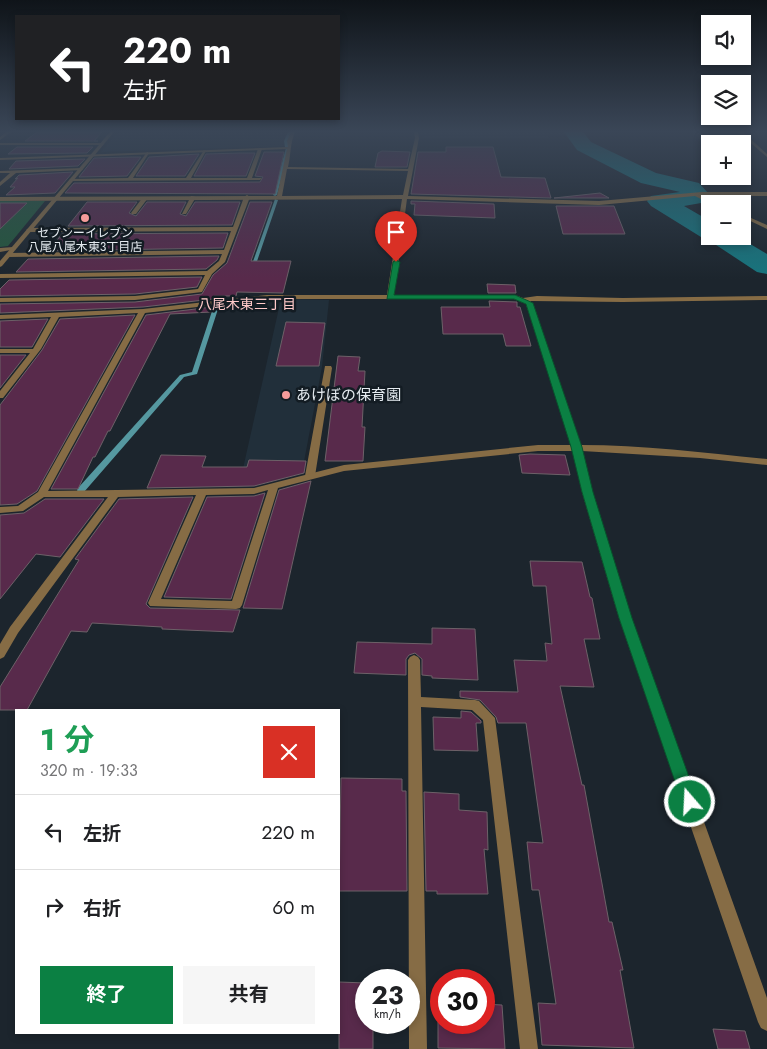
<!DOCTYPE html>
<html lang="ja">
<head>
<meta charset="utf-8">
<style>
  body { margin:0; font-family:Jost,"Noto Sans JP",sans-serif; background:#f6f6f6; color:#202124; height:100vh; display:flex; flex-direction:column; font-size:19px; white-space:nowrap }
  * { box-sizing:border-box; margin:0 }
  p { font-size:16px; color:#757577 }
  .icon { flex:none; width:28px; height:28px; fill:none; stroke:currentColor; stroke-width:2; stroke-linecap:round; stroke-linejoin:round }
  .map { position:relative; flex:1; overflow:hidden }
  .side { position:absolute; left:15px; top:709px; width:325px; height:325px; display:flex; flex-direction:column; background:#fff; border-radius:0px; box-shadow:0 2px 8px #0003 }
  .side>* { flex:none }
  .hud { position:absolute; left:15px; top:15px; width:325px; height:105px; border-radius:0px; box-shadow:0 2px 8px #0003; background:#202124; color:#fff; overflow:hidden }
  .tools { position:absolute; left:701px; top:15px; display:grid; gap:10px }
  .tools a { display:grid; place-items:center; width:50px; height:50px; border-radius:0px; background:#fff; box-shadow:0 2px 8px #0003; font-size:25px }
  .speed { position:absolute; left:355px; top:969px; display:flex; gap:10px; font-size:25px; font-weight:700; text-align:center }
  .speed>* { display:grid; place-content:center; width:65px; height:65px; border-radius:50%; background:#fff; box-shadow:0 2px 8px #0003; line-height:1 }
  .speed small { font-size:12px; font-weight:400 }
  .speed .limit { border:8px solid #d22; background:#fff; color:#111 }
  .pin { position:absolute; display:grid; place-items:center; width:42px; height:42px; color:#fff; margin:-51px -21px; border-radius:50% 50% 50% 0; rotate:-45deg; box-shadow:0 0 5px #0007 }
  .pin .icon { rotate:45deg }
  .me { position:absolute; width:55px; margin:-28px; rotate:341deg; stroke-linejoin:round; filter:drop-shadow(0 0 4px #0008) }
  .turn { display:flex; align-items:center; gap:18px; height:105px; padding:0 25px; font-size:22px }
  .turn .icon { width:65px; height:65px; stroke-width:2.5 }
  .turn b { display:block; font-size:35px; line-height:42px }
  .round { display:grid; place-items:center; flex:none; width:52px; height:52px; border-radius:0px; background:#f6f6f6 }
  .summary { display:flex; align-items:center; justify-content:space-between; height:85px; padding:0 25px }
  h1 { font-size:30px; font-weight:700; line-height:38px; color:#1e9e55 }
  .action { display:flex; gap:10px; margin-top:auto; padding:10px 25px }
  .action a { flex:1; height:58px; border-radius:0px; background:#0b8043; color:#fff; font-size:20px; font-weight:700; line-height:58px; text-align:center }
  .action a+a { background:#f6f6f6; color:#202124 }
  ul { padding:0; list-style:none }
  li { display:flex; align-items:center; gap:15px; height:75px; padding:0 25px; border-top:1px solid #e0e0e0 }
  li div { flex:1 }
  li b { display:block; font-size:19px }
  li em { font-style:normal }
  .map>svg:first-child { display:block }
  .built { fill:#212f3a }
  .green { fill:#23573c }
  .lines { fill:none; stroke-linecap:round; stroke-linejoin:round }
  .stream { fill:#5598a0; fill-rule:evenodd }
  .river { fill:#17757e; fill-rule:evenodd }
  .building { fill:#582a4b; stroke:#6d6168 }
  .service { fill:#866c45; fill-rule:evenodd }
  .minor { fill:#866c45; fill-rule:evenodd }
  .tertiary { fill:#866c45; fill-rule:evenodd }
  .route { fill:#0b8043; stroke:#07532c }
  .poi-dot { fill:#f59b9a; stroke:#131c23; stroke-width:2 }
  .labels { text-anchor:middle; stroke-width:5; stroke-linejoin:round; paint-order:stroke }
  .far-poi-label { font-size:12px; fill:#e5ebf0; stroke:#131c23 }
  .far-neighbourhood-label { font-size:14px; fill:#ffcac9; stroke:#131c23 }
  .poi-label { font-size:15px; fill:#e5ebf0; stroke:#131c23; text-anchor:start }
</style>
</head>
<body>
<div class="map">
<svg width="767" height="1049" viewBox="0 0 767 1049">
  <rect width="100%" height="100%" fill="#1c252d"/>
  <!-- built -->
  <path class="built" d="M118 132H290L287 139 289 146 101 152Z
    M421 132H570L571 135 548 134 549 138H422Z
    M281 299 329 300 322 367 302 472 240 482Z"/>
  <!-- green -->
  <path class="green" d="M0 201H45L8 246 0 247Z"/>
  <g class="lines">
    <!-- stream -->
    <path class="stream" d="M288 132H291L288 141 289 147 287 148 285 147 284 141Z
      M286 148 289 149 277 195 275 196 273 195Z
      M275 199 278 200 254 270 250 271V270Z
      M214 305 219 306 197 374 184 377 84 492H78L77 490 78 488 180 375 192 372Z"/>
    <!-- river -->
    <path class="river" d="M564 132H583L591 142 656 173 699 183 708 193 701 203 684 206 710 221V236H737L767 254V274L757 272 707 239 701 237 651 206 647 201 651 196 680 192 641 183 577 150Z"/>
  </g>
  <!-- building -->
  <path class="building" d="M37 132H102L94 141H98H25Z
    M17 147H93L87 153 8 154Z
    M446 147H493L501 177 545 178 551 198 411 194 418 152H446Z
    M382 151 410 152 407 167H375L378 153Z
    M264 152H284L275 194 65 193 74 183 260 182 263 177 255 176Z
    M240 153H255L246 176H194L206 154Z
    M199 154 185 176H136L149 157Z
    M132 157H141L127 176 79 177 94 158Z
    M85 159 78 166 9 169 16 161Z
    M73 172 55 193 6 195 15 187H10L18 178 15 179 19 175Z
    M600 193 609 198H554Z
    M411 201 494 204 495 218 414 215 415 204H411Z
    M87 202H137L129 213 136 216 147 202H186L180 214 186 216 195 202H240L232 225 68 226Z
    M250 202H272L251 261H291L283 293 237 292 236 296H214L213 299 143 307 0 313V304L135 302 202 294 213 275 227 263Z
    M0 203H27L0 229Z
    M556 206H614L625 234H563Z
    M228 233 223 248 35 251 41 244H54L62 234Z
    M219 256 217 260 206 269 16 272 28 259Z
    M202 277 197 287 135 294 0 296V289L9 280Z
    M487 284 515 285 516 293H488Z
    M489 301 517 302V307H520L531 346H506L503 334H443L441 307H490Z
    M212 307V312L170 314 110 431H108L95 457H93L78 489H51L146 315Z
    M135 315 37 491 17 504 0 505V405L42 350 60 319Z
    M48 319 32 347H0V321Z
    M286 322 325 323 319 366H276Z
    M0 355H26L0 388Z
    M338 356 360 357 358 371H365L362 427H365L363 461H325Z
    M530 454 565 455 570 475 522 473 519 455Z
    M161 455 206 456 202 467H247L249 460 306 461 304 473 254 486 147 488Z
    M311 481 282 609 243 608 279 490Z
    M265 493 231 599 164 597 207 497 254 496Z
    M193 497 146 604 150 608 240 610 233 632 162 629V627L92 623 87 632 71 631 27 710H0V687L79 560 75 559 119 499Z
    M45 499H104L60 557 36 554 0 599V515L24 513Z
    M530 561 582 562 590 597 592 598 600 639H584L594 687 560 686 582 785H584L609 922H612L623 970H620L634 1048 542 1045 538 1003 556 1004 539 890H532L527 842 543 843 526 723H498L496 717 480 700 460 697V691L518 692 514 660 547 661 545 643 552 644 546 586H533Z
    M432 628 475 629 478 680 432 678V676L422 675V659L415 653 409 655 406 659V675L354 673 357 642 432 644Z
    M461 711 471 712 481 721V723H476L478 751 434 750 433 717 461 718Z
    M341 778 402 779V791H406L407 891H339Z
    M424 792 459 794V810L487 812 488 850 484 849 488 894H437V891H426Z
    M339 982 366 983 365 1018 366 1022H373V1049H339Z
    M484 1004 502 1005 505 1049 438 1048V1022H484Z
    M713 1029 745 1031 750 1049H718Z"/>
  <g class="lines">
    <!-- service -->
    <path class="service" d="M260 148 262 149 252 178H262L260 180 71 181 69 180 71 179 128 178 147 152 149 153 133 178H186L204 150 206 151 191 178H247L258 149Z
      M81 168 83 170 16 173 0 186V182L10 173H0V171Z
      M247 195 250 197 225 262 212 274 202 292 135 300 0 302V298L135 296 198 289 205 275 0 278V274L207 271 219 261 222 254 9 257 6 255 9 253 224 250 231 231 29 232 26 230 29 228 233 227 244 197Z
      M191 196 196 197 186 214H182Z
      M143 197 148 198 136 214H132L131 213Z
      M325 366H331L332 368 315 476 310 479 305 476Z"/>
    <!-- minor -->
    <path class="minor" d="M6 132H11L0 140V137Z
      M291 132H295C290 143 291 155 288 167L408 169 415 138 414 132H418L419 138 408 196 599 201 702 192H767V196H702L718 204H711L695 196 599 205 407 199 394 295H515L523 298 537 296 623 298 767 296V300L623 302 530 301 532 303 581 445C643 445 705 453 767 459V465L700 458 582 451 592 492 631 618 767 998V1031L761 1028 758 1022 619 618 582 492 573 451H538L344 471 278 488 242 605 240 608 236 609 150 606 148 603 196 495 118 497 18 633 4 657 0 659V644L10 627 108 497H44L23 511 0 513V507L18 506 38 492 138 313 59 317 41 349 3 398H0V391L30 353H0V349H33L51 317 0 319V315L143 309 267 295H387L402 199 0 201V197L277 196 287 149 0 160V158L288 147 287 141ZM287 169 408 171 403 195 282 196ZM267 299H514L526 304 572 445H538L344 465 254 488 48 491 145 313ZM268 490 232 601 161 599 206 495 254 494Z
      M738 132H743L767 154V157Z
      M0 143H102L104 144 102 145H0Z
      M742 214 767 225V229L742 217Z
      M0 248 13 247 16 249 0 252Z
      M414 655 418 657 420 660 421 697 475 700 479 701 495 718 538 1049H520L483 720 472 710 421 707 427 1049H409L408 660 410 657Z"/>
    <!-- tertiary -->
    <path class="tertiary" d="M110 132H114L2 266 0 267V261Z"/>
  </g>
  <!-- sky -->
  <linearGradient id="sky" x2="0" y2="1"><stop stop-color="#0f1419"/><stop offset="0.47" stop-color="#3a4657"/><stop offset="1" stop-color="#3a4657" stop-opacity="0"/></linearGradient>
  <rect width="767" height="279" fill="url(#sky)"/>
  <!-- route -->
  <path class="route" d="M396 260 400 262 394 295H515L533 303 582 447 593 492 632 618 698 802 695 807 690 809 684 807 682 802 619 618 582 492 571 447 526 304 514 299H387L393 262Z"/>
  <!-- markers -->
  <g class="poi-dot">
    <circle cx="85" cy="218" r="5"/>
    <circle cx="286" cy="395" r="5"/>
  </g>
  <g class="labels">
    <!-- far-poi labels -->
    <g class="far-poi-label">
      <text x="85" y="237">セブンーイレブン<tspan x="85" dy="14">八尾八尾木東3丁目店</tspan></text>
    </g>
    <!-- far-neighbourhood labels -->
    <g class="far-neighbourhood-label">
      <text x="247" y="309">八尾木東三丁目</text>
    </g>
    <!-- poi labels -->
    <g class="poi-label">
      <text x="296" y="400">あけぼの保育園</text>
    </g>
  </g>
</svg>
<div class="tools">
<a><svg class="icon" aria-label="sound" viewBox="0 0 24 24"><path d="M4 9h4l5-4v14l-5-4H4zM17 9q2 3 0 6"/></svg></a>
<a><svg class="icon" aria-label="layers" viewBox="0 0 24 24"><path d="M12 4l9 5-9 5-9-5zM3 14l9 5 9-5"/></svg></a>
<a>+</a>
<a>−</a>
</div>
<div class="speed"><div>23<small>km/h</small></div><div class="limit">30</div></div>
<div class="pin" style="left:396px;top:262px;background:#d93025"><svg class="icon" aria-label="arrive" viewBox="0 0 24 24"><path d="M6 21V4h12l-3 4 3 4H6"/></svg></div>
<svg class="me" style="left:690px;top:802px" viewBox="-20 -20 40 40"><circle r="17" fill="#0b8043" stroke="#fff" stroke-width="3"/><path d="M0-11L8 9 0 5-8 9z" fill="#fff"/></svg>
<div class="hud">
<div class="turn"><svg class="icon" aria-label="left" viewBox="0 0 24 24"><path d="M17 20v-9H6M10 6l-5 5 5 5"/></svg><div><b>220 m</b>左折</div></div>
</div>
<section class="side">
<div class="summary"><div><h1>1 分</h1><p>320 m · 19:33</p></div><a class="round" style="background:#d93025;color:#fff"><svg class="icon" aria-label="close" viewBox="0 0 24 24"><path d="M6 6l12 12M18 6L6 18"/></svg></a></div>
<ul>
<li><svg class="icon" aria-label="left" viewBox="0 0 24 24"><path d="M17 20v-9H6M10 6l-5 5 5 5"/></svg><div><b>左折</b></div><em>220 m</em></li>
<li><svg class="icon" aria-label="right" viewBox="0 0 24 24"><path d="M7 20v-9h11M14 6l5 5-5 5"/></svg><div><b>右折</b></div><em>60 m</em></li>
</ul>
<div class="action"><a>終了</a><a>共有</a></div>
</section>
</div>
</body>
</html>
